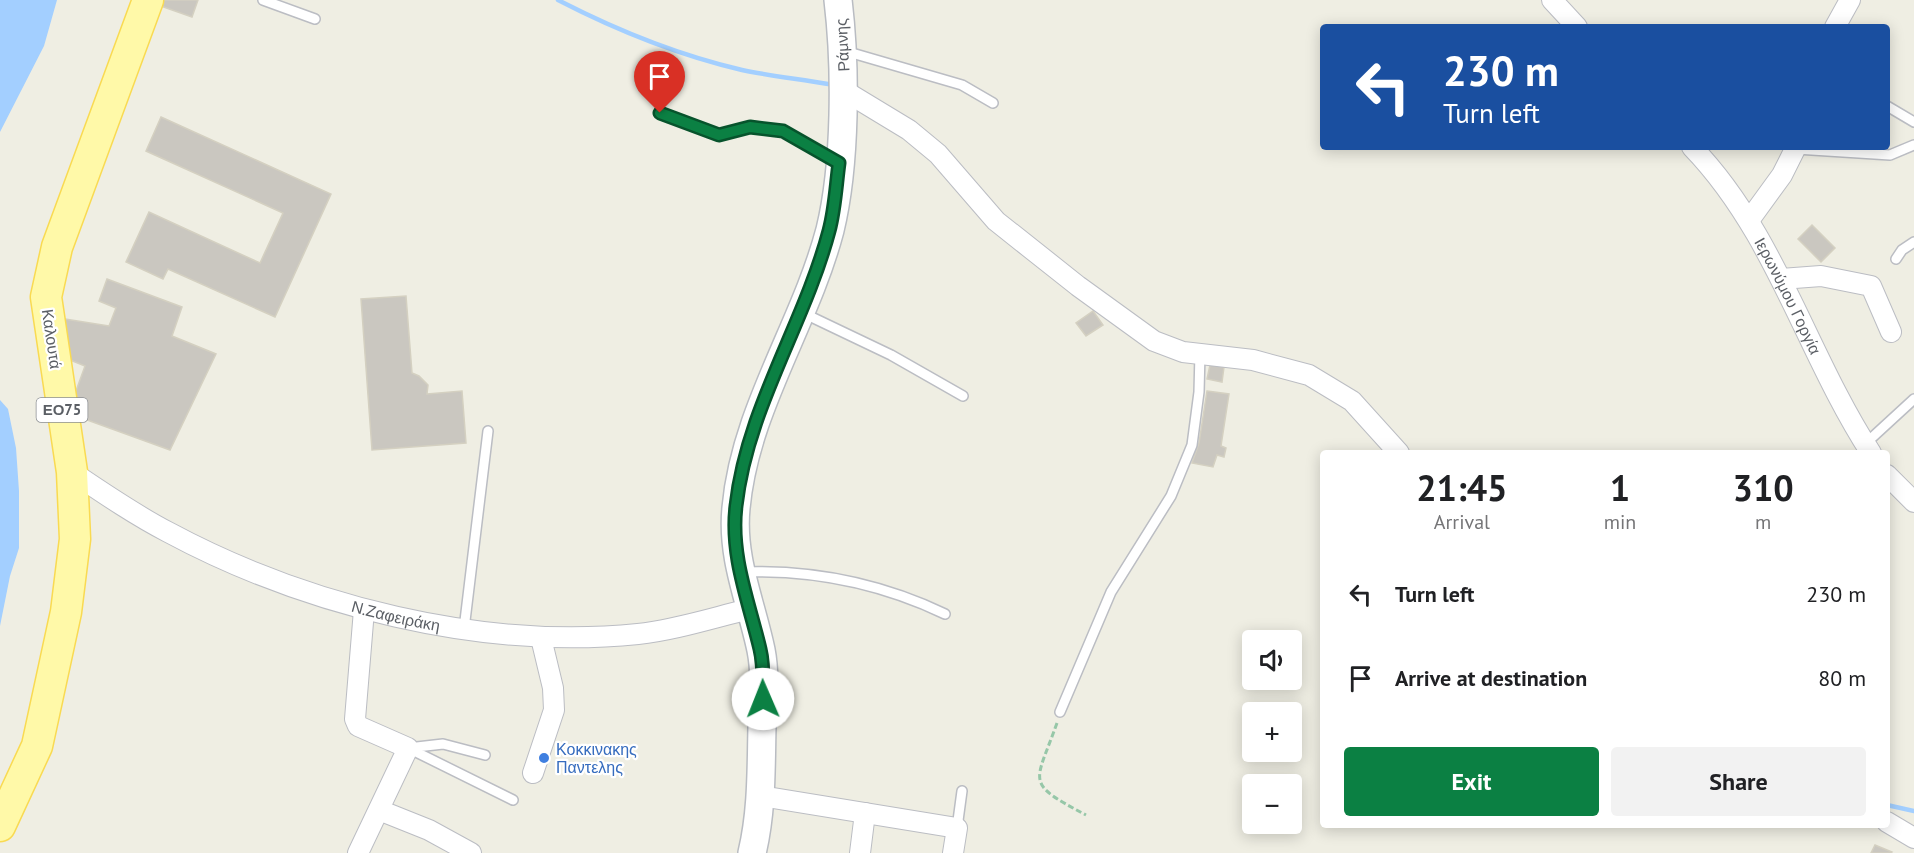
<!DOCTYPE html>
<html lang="en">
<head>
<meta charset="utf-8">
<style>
  body { margin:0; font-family:"PT Sans",sans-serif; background:#f2f2f2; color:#202124; height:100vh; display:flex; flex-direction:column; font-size:22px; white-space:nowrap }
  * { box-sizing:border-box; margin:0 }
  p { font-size:20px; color:#757577 }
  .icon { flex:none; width:33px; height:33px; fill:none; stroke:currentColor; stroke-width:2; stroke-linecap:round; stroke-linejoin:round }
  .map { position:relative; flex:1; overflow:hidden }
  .details { position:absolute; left:1320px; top:450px; width:570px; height:378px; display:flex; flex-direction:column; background:#fff; border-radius:6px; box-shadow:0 3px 15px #0003 }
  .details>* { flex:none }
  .banner { position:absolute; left:1320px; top:24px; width:570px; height:126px; border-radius:6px; box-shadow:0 3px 15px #0003; background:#1a4fa0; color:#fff; overflow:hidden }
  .tools { position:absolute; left:1242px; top:630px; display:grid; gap:12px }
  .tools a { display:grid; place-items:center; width:60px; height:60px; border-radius:6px; background:#fff; box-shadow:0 3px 15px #0003; font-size:30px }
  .pin { position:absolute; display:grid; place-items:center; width:51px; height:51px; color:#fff; margin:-62px -26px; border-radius:50% 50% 50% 0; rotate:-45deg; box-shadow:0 0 6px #0007 }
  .pin .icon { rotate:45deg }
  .me { position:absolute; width:66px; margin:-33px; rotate:359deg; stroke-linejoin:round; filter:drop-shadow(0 0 4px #0008) }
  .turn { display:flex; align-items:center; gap:21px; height:126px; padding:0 24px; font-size:27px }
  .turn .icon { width:78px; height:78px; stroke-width:2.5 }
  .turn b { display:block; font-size:42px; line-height:51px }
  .eta { display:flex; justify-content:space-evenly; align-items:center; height:102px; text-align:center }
  .eta b { font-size:36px; font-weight:700; line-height:42px }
  .button { display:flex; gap:12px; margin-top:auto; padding:12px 24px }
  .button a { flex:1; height:69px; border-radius:6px; background:#0b8043; color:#fff; font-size:24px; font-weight:700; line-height:69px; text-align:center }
  .button a+a { background:#f2f2f2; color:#202124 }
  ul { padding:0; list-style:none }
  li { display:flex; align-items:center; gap:18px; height:84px; padding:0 24px }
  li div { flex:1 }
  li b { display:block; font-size:22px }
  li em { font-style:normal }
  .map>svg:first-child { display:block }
  .water { fill:#a3cfff }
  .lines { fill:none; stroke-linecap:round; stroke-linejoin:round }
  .stream { stroke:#a3cfff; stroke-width:4.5 }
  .building { fill:#cac7c0; stroke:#d4d0c1; stroke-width:1.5 }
  .service-casing { stroke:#bbbdc3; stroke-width:12 }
  .minor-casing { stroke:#bbbdc3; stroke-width:22 }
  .secondary-casing { stroke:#b9bcc2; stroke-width:30 }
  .primary-casing { stroke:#f9da52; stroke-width:33 }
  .path { stroke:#96c7a8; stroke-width:3; stroke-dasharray:6 3; stroke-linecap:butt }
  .service { stroke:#fff; stroke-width:9 }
  .minor { stroke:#fff; stroke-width:20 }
  .secondary { stroke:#fff; stroke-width:27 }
  .primary { stroke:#fff9a8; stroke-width:30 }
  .route-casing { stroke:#07532c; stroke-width:15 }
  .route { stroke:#0b8043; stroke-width:10 }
  .shop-dot { fill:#3f7fe0; stroke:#fff; stroke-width:2 }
  .labels { text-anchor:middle; stroke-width:4.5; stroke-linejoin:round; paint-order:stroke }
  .shield { fill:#fff; stroke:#8c8f93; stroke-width:1.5 }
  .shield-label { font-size:15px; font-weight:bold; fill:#5b5f65 }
  .street-label { font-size:16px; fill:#5b5f65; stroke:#fff }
  .shop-label { font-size:16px; fill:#366cbe; stroke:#fff; text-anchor:start }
</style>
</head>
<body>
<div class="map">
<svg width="1914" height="853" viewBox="0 0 1914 853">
  <rect width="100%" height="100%" fill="#efeee3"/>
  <!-- water -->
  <path class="water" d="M0 0H57L44 46 0 132Z
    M0 400 8 409 16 448 19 491V548L10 576 0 626Z"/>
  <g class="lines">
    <!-- stream -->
    <path class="stream" d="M558 0C616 30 678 55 742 70 770 76 799 79 828 84
      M1887 805 1914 811"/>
  </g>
  <!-- building -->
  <path class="building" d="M160 0H198L192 17 158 5Z
    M161 117 331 194 275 317 168 269 163 279 126 262 149 212 260 263 283 213 146 151Z
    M1812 225 1835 248 1821 262 1798 239Z
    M107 279 182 307 172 336 216 354 170 450 68 413 85 366 60 356 52 317 109 326 116 308 99 301Z
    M406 296 412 373 419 376 428 385 427 394 462 391 466 443 372 450 361 299Z
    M1093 311 1103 325 1086 336 1076 323Z
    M1210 365 1224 367 1222 382 1207 379Z
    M1207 391 1229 394 1221 446 1226 448 1224 457 1217 455 1213 467 1192 463 1199 443Z
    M1875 845 1892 852 1891 853H1871Z"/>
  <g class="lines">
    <defs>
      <path id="service" d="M263 0 315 19
        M845 51 962 85 993 103
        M1887 106 1914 122
        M660 113 719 135 750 127 783 131 837 162
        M1796 149 1890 155 1914 145
        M1896 259 1902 250 1914 242
        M803 313 891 355 963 396
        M1865 444 1914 399
        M745 572C815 570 882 584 945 614
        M464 629 488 431
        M1060 712 1111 592 1171 496 1192 445 1199 392 1200 353
        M408 748 513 800
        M408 748 443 744 485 755
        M957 828 962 791"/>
      <g id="minor">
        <path d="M1552 0 1577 27"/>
        <path d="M1835 27 1850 0"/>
        <path d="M843 90 909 130 938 154 996 221 1078 286 1154 341 1183 352 1253 360 1309 375 1352 401 1399 453"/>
        <path id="s1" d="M1692 147C1776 234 1806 353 1871 453"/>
        <path d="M1750 219 1782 175 1796 147"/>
        <path d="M1781 279 1821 276 1871 286 1891 332"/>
        <path id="s2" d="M72 472C103 493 135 515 168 532 306 606 482 650 638 634 675 630 712 618 749 609"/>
        <path d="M1887 475 1914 502"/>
        <path d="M533 773 554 710 553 688 541 638"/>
        <path d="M761 796 957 828 953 853"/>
        <path d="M379 810 429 830 471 853"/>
        <path d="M1887 822 1914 838"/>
        <path d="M358 853 408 748 358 726 355 719 364 610"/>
        <path d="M860 853 865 813"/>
      </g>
      <path id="secondary" d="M752 853C762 811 761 769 762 727 763 702 766 675 761 650 751 602 731 558 736 508 745 409 805 325 830 230 846 164 846 67 838 0"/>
      <path id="primary" d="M0 826 37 746 66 612 75 539 72 472 46 297 57 247 148 0"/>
    </defs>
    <!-- service casing -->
    <use href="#service" class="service-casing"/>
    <!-- minor casing -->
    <use href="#minor" class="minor-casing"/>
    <!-- secondary casing -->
    <use href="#secondary" class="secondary-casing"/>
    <!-- primary casing -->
    <use href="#primary" class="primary-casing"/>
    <!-- path -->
    <path class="path" d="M1057 723C1035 785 1024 782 1086 815"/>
    <!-- service -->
    <use href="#service" class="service"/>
    <!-- minor -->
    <use href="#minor" class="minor"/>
    <!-- secondary -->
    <use href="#secondary" class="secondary"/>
    <!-- primary -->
    <use href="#primary" class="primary"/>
  </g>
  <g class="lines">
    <defs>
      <path id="route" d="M660 113 719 135 750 127 783 131 839 163C836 185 835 209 829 231 804 325 747 408 736 506 730 556 749 602 760 649 764 665 763 683 763 699"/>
    </defs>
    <!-- route casing -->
    <use href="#route" class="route-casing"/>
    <!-- route -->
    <use href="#route" class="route"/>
  </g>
  <!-- markers -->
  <circle class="shop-dot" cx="544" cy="758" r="6"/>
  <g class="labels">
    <!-- shield labels -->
    <rect class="shield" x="36.5" y="398" width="51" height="24" rx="4.5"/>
    <g class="shield-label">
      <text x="62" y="415">ΕΟ75</text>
    </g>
    <!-- street labels -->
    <g class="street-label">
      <text transform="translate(842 45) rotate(-93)" y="6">Ράμνης</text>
      <text dy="6" stroke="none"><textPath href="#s1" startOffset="178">Ιερωνύμου Γοργία</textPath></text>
      <text transform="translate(52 339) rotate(82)" y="6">Καλουτά</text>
      <text dy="6" stroke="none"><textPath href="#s2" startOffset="357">Ν.Ζαφειράκη</textPath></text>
    </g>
    <!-- shop labels -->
    <g class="shop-label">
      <text x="556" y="755">Κοκκινακης<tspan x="556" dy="18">Παντελης</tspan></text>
    </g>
  </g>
</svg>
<div class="tools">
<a><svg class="icon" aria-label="sound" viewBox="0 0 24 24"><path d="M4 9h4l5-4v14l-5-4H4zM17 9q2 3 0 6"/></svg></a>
<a>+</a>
<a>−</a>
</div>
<div class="pin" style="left:660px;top:113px;background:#d93025"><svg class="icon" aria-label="arrive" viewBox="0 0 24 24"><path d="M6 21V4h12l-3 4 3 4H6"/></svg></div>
<svg class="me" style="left:763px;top:699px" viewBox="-20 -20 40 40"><circle r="19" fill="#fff"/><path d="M0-13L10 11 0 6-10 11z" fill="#0b8043"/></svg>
<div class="banner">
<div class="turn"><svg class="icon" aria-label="left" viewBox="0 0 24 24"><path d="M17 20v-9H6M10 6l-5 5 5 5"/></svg><div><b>230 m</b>Turn left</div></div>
</div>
<section class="details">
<div class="eta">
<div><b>21:45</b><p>Arrival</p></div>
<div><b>1</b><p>min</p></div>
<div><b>310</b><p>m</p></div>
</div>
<ul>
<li><svg class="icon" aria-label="left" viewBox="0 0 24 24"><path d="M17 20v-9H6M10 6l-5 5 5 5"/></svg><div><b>Turn left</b></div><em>230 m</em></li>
<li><svg class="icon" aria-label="arrive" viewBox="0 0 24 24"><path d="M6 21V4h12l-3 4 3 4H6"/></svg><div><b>Arrive at destination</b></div><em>80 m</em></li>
</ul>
<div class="button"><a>Exit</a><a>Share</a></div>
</section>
</div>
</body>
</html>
